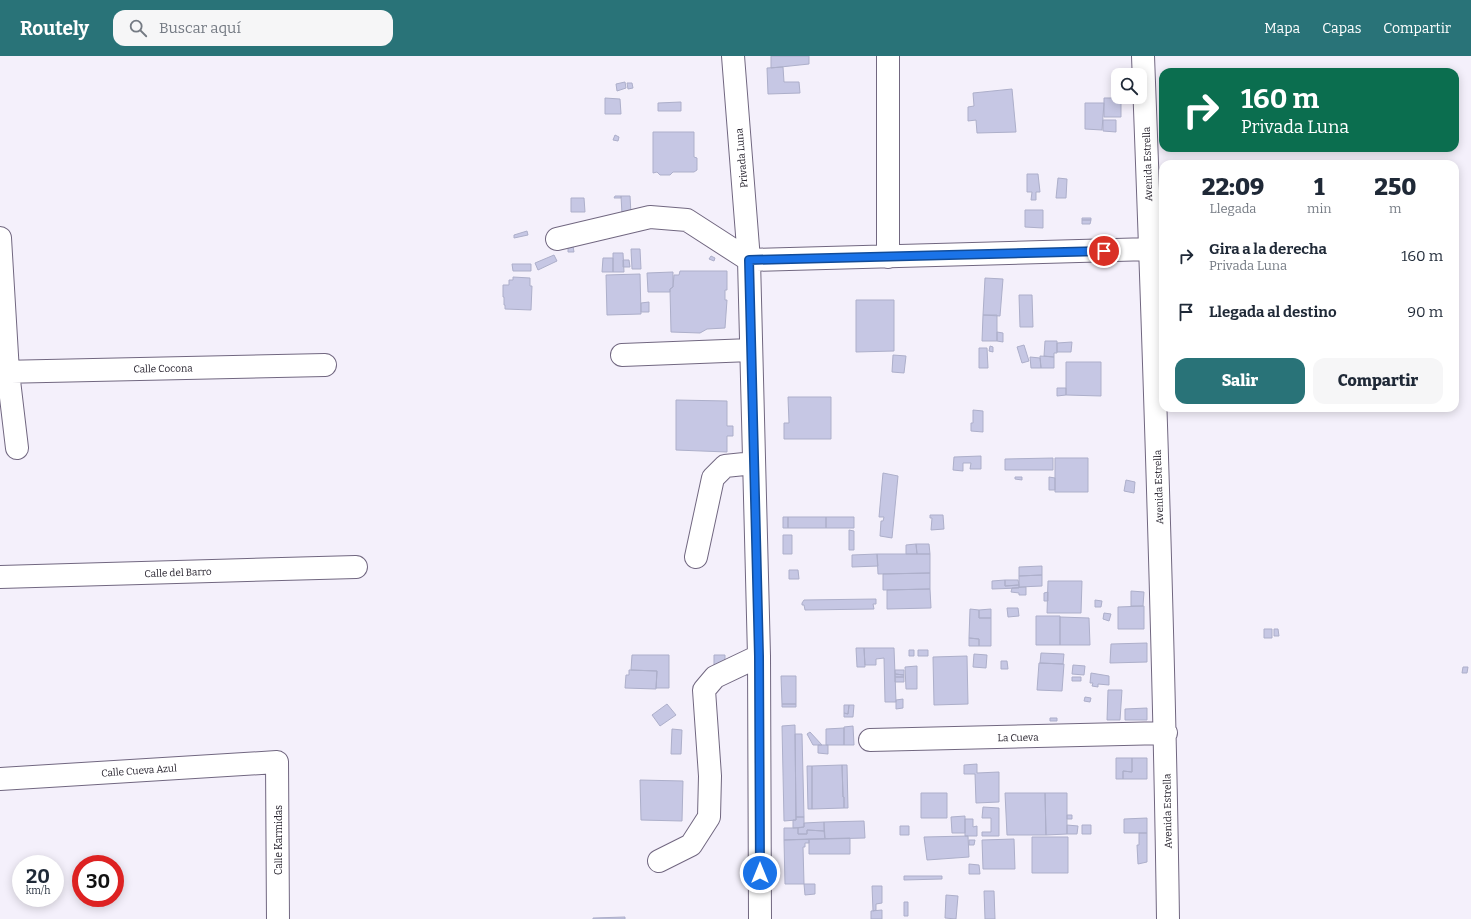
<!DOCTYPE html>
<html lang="es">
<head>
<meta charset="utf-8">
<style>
  body { margin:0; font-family:Bitter,serif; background:#f6f6f7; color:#1f2937; height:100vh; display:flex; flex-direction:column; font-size:15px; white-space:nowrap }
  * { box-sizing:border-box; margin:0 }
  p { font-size:13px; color:#747a83 }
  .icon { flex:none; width:22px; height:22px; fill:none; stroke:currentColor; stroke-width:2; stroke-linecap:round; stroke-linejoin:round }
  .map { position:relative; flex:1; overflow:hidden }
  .panel { position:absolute; left:1159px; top:104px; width:300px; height:252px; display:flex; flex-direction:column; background:#fff; border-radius:12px; box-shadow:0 2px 10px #0003 }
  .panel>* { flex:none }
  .hud { position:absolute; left:1159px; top:12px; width:300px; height:84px; border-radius:12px; box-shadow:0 2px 10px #0003; background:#0b6e4f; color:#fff; overflow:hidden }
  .controls { position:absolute; left:1111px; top:12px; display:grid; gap:8px }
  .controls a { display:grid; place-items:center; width:36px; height:36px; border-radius:8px; background:#fff; box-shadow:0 2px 10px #0003; font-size:20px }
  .speed { position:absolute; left:12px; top:799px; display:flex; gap:8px; font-size:20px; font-weight:700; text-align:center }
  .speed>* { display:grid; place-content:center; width:52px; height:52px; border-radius:50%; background:#fff; box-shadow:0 2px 10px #0003; line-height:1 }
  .speed small { font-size:10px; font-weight:400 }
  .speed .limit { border:6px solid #d22; background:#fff; color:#111 }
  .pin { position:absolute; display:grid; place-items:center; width:34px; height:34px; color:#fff; margin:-17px; border:2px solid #fff; border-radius:50%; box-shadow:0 1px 4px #0007 }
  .me { position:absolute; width:44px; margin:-22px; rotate:0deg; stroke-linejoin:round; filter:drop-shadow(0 0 3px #0008) }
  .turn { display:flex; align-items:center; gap:14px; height:84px; padding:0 16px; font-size:18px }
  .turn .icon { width:52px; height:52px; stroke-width:2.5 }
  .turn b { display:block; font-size:28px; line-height:34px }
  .eta { display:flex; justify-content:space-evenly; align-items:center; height:68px; text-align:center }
  .eta b { font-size:24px; font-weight:800; line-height:28px }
  .primary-button { display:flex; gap:8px; margin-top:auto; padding:8px 16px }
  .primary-button a { flex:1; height:46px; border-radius:12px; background:#297378; color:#fff; font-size:16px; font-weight:800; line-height:46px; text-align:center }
  .primary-button a+a { background:#f6f6f7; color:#1f2937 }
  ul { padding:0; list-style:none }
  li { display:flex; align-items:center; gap:12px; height:56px; padding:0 16px }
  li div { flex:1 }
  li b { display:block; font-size:15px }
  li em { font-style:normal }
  header { display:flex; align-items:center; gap:24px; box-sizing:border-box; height:56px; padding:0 20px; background:#297378; color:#fff }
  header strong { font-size:19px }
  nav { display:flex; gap:22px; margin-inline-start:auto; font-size:14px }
  .search { width:280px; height:36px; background:#f6f6f7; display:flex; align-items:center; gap:10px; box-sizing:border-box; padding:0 14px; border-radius:12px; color:#747a83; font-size:15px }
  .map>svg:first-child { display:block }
  .building { fill:#c6c7e4; stroke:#adafca }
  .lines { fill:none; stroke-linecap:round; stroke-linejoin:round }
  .minor-casing { stroke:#716780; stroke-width:24 }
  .minor { stroke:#fff; stroke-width:22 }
  .route-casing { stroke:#114b97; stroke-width:10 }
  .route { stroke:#1a73e8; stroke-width:7 }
  .labels { text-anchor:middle; stroke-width:3; stroke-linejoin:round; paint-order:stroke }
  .street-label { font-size:10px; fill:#26222d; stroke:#fff }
</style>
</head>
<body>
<header>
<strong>Routely</strong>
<div class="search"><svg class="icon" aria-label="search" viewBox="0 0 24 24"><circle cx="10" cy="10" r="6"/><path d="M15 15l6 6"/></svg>Buscar aquí</div>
<nav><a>Mapa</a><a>Capas</a><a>Compartir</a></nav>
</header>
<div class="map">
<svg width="1471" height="863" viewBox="0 0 1471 863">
  <rect width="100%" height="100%" fill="#f4f0fb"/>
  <!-- building -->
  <path class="building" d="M771 0H809V8L771 12Z
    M783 11 784 26H799L800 37 768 38 767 12Z
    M625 26 626 32 617 35 616 28Z
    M627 27H632L633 32 628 33Z
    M1012 33 1016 76 977 77 976 64 968 65V51L974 50 973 37Z
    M605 42 620 43 621 58H605Z
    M1104 42H1121V61H1104Z
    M681 46V55H658V47Z
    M1085 47H1104L1102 74 1085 73Z
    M1103 64H1116V76L1103 75Z
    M653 76H694V101L697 102V114L694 116H673L670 119H660L657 116 653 117Z
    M615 79 619 81 618 85 613 84Z
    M1027 118H1038L1040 136H1036V144H1031L1032 136H1027Z
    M1058 122 1067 123 1066 142H1056Z
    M615 140H621V142H614Z
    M621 140H630L631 158H622Z
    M571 142H584L585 156H571Z
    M1025 154H1043V172L1025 171Z
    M1082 162H1091V164H1082Z
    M1082 164H1091L1090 168H1082Z
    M527 175 528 179 514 182V179Z
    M568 190H573L574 196H568Z
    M631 193H640L641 213H632Z
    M613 197H623L624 216H613Z
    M554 199 557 205 538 214 535 207Z
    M711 200 715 202 714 205 709 203Z
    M603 202H613V216H602Z
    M623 204H629L630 211H623Z
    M512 208H531V215H513Z
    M680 215H727V234H725V244H727L725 272 707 273 700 277 671 276 670 233 673 231 674 219H679Z
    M673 216V231L670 233V236H648L647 217Z
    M640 218 641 258 607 259 606 219Z
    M513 221 530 222V230H532L531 254 505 253V249H504V241H503V229H509V224H513Z
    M985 222 1003 223 1000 260 983 259Z
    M1019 239H1032L1033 271H1020Z
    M856 244H894V295L856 296Z
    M649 246V256H641V247Z
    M983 259H997V285H982Z
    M997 276 1003 277V286L997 285Z
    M1045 285H1057V297H1054V301L1044 300Z
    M1072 286 1071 296H1057V287Z
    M1024 289 1029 305 1022 307 1017 291Z
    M990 290 993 291V296L989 295Z
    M979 292H987L988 312H979Z
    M893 299 906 300 904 317 892 316Z
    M1040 300 1054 301V312H1041Z
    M1030 301 1040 302 1041 312H1031Z
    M1066 306H1101V340L1066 339Z
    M1057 332H1066V339L1057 340Z
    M788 341H831V383H784V367H789Z
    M676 344 727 345V370H733V380H727V396L676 394Z
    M973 354 983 355V376L971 375V367H973Z
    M981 400V413H970L971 407H963V415L953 414 954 401Z
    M1053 402V414H1005V403Z
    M1055 402H1088V436H1055Z
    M883 417 898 420 892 482 880 480 881 465H883L884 461H879Z
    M1015 421H1022V424L1015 423Z
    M1049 421 1055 422V434H1049Z
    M1126 424 1135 426 1134 437 1124 435Z
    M930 459H943L944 473 931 474 932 462H930Z
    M783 461H788V472H783Z
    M788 461H826V472H788Z
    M826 461H854V472H826Z
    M849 474 854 475V494H849Z
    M783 479H792V498H783Z
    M916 488 917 498H906V489Z
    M916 488H929L930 498H917Z
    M877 498 878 510 852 511V499Z
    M877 498H930V517L878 518Z
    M1042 510V519L1019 520V511Z
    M789 514H798L799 523H789Z
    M930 517V533L883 534V518Z
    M1042 519V530L1019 531V520Z
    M1005 524V530L1019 529V532L992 533V525Z
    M1005 524H1018L1019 529 1005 530Z
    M1048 525H1082L1081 557H1047Z
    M1026 531V539H1019V537L1011 536 1012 532Z
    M930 533 931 552 887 553V534Z
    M1131 535 1144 536 1143 550H1131Z
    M1048 536V545H1044V537Z
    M876 543V548H873L874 553 805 554 804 549H802V547L804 544Z
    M1095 544 1102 545 1101 551H1095Z
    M1144 550V573H1118V551Z
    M1007 552H1018L1019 560 1008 561Z
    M970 553 979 554V562H991V590H979V583L969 582Z
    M991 553V562H979V554Z
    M1104 557 1111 558 1109 565 1103 563Z
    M1036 560H1060V589H1036Z
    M1060 561 1089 562 1090 589H1060Z
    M1264 573H1272V582H1264Z
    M1274 573H1278L1279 580H1274Z
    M969 582 979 583V590H969Z
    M1147 587V606L1110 607 1111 588Z
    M856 592H864L865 611H857Z
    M864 592H894L896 646H885L884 602 876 603V609H865Z
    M909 594H914V600H909Z
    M918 594H928V600H918Z
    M1041 597 1064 598 1063 608 1040 607Z
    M974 598 987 599 986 612 973 611Z
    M632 599H669V632H656L657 615 631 614Z
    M714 599H725V609H714Z
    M967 600 968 648 934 649 933 601Z
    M1001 605H1007L1008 613H1001Z
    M1039 607 1064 608 1062 635 1037 634Z
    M1073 609 1085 610 1084 619 1072 618Z
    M917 610V633H906L905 611Z
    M1463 611H1468L1467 617H1462Z
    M629 614 657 615 656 633 625 632 626 619H629Z
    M895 614H904V619L895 618Z
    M1091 617 1109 620V629L1098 628V631L1092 630 1093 627H1090Z
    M895 618 904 619V621H895Z
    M781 620H796V648H782Z
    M895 621H904V626H895Z
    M1072 621H1081V625H1072Z
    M1108 634H1122L1120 664H1107Z
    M1085 641 1091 642 1090 646 1084 645Z
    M903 643V652L896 653V644Z
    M667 648 676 659 660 670 652 659Z
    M782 648H796V651H782Z
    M844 649H849L848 658 844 657Z
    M849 649H854L853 661H844V657L848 658Z
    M1147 652V664H1125V653Z
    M1050 662H1057V665H1050Z
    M795 669 796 764 784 765 782 670Z
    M853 670 854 689H844V671Z
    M844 672V689H826V673Z
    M672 673 682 674 681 698H671Z
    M810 676 822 689H813L807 678Z
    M795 678H802L804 761H796Z
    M818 689H828V698L818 697Z
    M1116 702H1132V716L1123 715V723H1116Z
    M1132 702H1147V723H1123V715L1132 716Z
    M977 708V717L999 716V746L976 747 975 718H964V709Z
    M842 709 843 741H844V752L812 753V710Z
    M842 709H847L848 752H844V741H843Z
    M807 710H812V753H808Z
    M640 724 683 725 682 765 641 764Z
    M921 737H947V762H921Z
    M1005 737H1045L1046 779H1007Z
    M1045 737H1067V778L1046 779Z
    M983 751 999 752V780H982V776H991V762H982Z
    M1067 759H1072V763H1067Z
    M965 760V777H952L951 761Z
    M796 761H804V771L793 772V764H796Z
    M1147 762V777H1124V763Z
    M965 763H973V771L977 770V780H965Z
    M864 765 865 782 825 783 824 766Z
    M824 766V775L807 774V778H798V772L804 771V767Z
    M1067 769 1078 770 1077 778H1067Z
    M1082 769H1091V778H1082Z
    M900 770H909V779H900Z
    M784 772H798V778H807V774L824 775 825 783 784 784Z
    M1139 777H1147V806L1138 808 1137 789H1139Z
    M968 780 969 801 927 804 924 781Z
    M1032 781H1068V817H1032Z
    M850 782V798H809V783Z
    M809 783V787H805V791H803L804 828H785L784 784Z
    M1014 783 1015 813H983L982 784Z
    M969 784H975L974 789H969Z
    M969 808 979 809 980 818H969Z
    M904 820H942V823L904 824Z
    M804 828H815V838L805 839Z
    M872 830H882V847L876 848V854L873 855Z
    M984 835H994L995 863H985Z
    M946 839 958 840 956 863 945 862Z
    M904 846H908V860H904Z
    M882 854V863H871V855Z
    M625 861V863H593V862Z"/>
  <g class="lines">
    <defs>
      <path id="minor" d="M733 0 749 204 759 600 760 863
        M888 0V201
        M1143 0C1154 288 1164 575 1168 863
        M0 182 8 316 17 392
        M557 183 650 161 687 164 749 204
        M749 204 1151 193
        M622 299 751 294
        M0 316 325 309
        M696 501 713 422 725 410 754 407
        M0 521 356 511
        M870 684 1166 677
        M0 723 277 706 278 863
        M659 805 691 789 709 761 710 720 704 634 715 621 759 600"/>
    </defs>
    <!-- minor casing -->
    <use href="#minor" class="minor-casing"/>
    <!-- minor -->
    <use href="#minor" class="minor"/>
  </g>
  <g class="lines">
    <defs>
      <path id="route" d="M760 817 759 600 749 204 1104 195"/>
    </defs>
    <!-- route casing -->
    <use href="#route" class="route-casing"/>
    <!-- route -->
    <use href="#route" class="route"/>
  </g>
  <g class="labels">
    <!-- street labels -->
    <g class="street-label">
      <text transform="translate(741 102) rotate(-95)" y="4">Privada Luna</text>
      <text transform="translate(1147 108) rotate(-92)" y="4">Avenida Estrella</text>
      <text transform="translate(163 312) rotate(-1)" y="4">Calle Cocona</text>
      <text transform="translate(1158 431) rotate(-92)" y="4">Avenida Estrella</text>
      <text transform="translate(178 516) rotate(-2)" y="4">Calle del Barro</text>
      <text transform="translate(1018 681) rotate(-1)" y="4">La Cueva</text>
      <text transform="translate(139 714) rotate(-4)" y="4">Calle Cueva Azul</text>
      <text transform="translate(1167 755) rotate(-91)" y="4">Avenida Estrella</text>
      <text transform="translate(278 784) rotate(-90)" y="4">Calle Karmidas</text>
    </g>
  </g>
</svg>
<div class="controls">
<a><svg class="icon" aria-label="search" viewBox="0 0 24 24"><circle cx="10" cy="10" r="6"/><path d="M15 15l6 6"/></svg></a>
</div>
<div class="speed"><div>20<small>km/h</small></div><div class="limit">30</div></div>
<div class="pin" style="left:1104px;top:195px;background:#d93025"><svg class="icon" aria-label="arrive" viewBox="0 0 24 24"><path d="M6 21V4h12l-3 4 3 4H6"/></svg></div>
<svg class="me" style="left:760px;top:817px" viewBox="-20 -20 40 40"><circle r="17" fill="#1a73e8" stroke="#fff" stroke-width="3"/><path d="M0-11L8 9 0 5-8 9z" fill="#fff"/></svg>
<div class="hud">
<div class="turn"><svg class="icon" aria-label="right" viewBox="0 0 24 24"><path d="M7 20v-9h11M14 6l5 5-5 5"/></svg><div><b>160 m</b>Privada Luna</div></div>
</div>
<section class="panel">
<div class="eta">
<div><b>22:09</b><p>Llegada</p></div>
<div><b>1</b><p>min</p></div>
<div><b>250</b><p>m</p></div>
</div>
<ul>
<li><svg class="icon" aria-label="right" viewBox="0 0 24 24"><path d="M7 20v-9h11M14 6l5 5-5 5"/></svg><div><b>Gira a la derecha</b><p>Privada Luna</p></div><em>160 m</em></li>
<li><svg class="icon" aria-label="arrive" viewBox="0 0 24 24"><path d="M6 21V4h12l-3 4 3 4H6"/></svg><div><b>Llegada al destino</b></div><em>90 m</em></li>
</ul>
<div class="primary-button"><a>Salir</a><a>Compartir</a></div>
</section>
</div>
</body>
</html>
